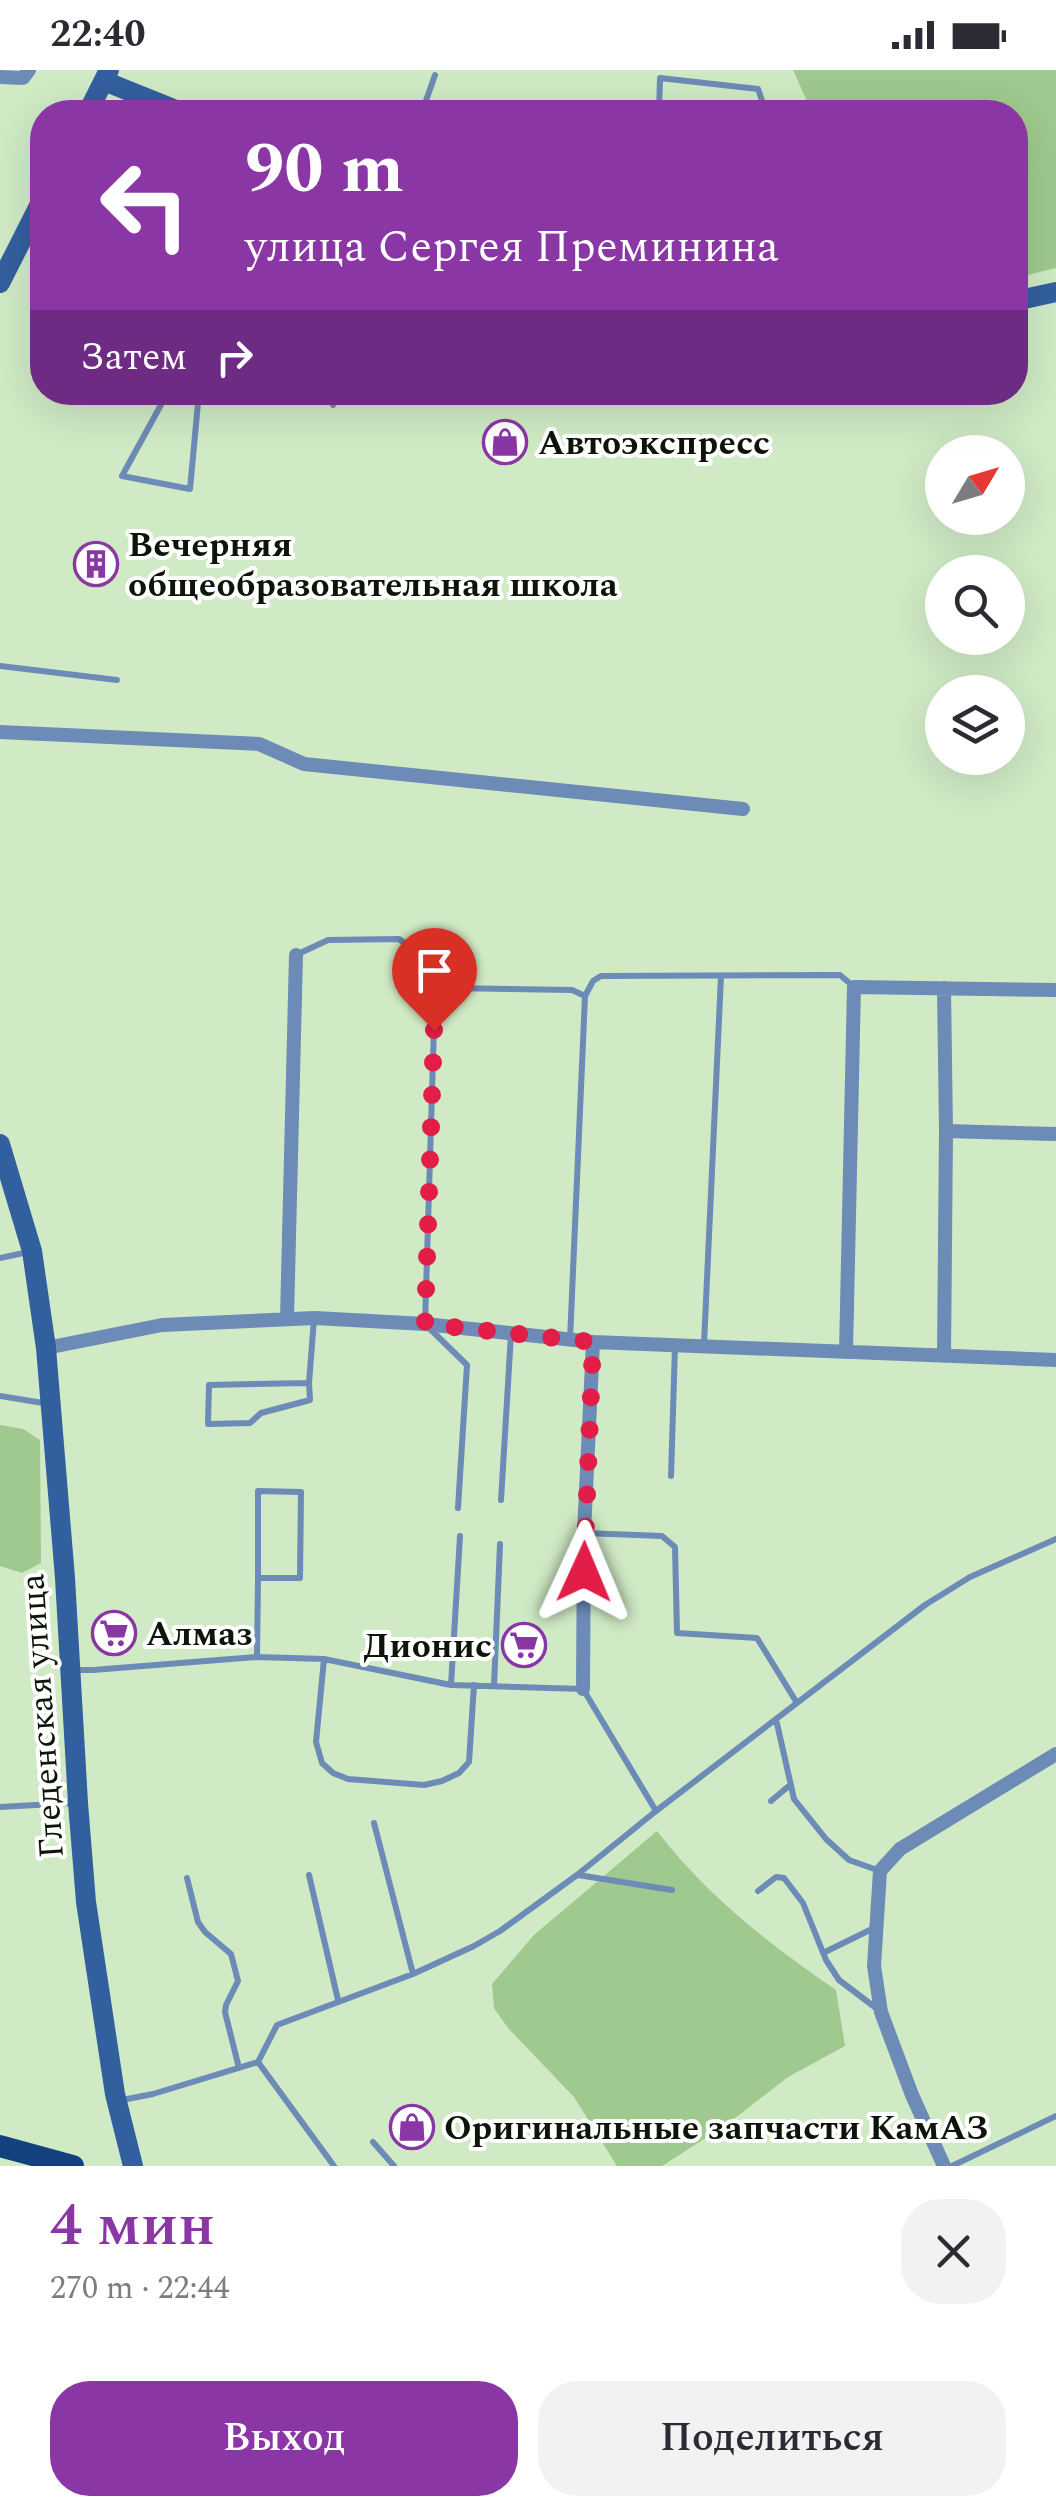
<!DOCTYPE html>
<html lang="ru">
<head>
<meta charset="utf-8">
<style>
  body { margin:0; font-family:Spectral,serif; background:#f2f2f3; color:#2b2b33; height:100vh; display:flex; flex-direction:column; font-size:38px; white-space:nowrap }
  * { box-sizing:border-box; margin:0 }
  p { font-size:32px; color:#7c7c81 }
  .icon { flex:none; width:55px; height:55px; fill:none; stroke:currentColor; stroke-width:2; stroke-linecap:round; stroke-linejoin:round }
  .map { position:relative; height:2096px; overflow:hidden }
  .panel { display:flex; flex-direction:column; background:#fff; flex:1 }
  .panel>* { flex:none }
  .top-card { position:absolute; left:30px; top:30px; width:998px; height:305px; border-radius:40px; box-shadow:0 10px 40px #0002; background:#8a36a5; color:#fff; overflow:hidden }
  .needle { width:65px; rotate:52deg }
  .fabs { position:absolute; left:925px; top:365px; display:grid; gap:20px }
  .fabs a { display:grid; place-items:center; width:100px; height:100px; border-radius:50%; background:#fff; box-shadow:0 10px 40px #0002; font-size:50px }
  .pin { position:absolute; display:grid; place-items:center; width:85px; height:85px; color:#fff; margin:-102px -42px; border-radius:50% 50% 50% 0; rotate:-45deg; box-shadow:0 0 10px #0007 }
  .pin .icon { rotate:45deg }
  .me { position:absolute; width:110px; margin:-55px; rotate:1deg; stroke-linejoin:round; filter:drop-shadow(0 0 8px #0008) }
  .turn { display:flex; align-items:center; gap:35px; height:210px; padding:0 50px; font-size:45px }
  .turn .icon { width:130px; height:130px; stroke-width:2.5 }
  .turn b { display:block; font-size:70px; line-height:85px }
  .then { display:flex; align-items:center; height:95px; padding:0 50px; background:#0003; gap:20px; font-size:38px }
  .round { display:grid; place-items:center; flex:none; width:105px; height:105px; border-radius:40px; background:#f2f2f3 }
  .overview { display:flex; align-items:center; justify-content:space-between; height:170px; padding:0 50px }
  h1 { font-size:60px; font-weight:600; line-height:75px; color:#8a36a5 }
  .action { display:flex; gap:20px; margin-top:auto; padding:20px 50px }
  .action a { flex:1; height:115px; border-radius:40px; background:#8a36a5; color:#fff; font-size:40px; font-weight:600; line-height:115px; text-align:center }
  .action a+a { background:#f2f2f3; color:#2b2b33 }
  .status { display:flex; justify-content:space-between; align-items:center; height:70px; padding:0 50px; background:#fff; direction:ltr }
  .status svg { height:28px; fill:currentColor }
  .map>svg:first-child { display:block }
  .green { fill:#9fc98e }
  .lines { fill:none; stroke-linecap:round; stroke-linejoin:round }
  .lane { stroke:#6c8bb6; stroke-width:6 }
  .street { stroke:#6c8bb6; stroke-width:14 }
  .secondary { stroke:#325f9e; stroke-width:20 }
  .primary { stroke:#13417d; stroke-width:22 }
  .route { stroke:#e11d48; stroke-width:18; stroke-dasharray:0 32.4 }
  .labels { text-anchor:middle; stroke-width:8; stroke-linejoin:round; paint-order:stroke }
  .poi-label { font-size:35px; font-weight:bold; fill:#0c1508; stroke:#fff; text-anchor:start }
  .street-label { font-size:35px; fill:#0c1508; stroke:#fff }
</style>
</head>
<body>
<div class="status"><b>22:40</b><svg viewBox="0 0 49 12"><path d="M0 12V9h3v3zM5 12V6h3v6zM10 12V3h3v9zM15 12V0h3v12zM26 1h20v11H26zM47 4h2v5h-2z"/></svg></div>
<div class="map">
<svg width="1056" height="2096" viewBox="0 0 1056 2096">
  <rect width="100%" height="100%" fill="#d0eac5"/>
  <!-- green -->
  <path class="green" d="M793 0H1056V198L1015 208V42H812Z
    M0 1355 23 1359 40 1370 41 1493 22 1503 0 1496Z
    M657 1761C706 1825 770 1875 836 1920L845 1976 788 2007 726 2055 662 2096H617L574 2027 508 1958 494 1938 492 1914 534 1865Z"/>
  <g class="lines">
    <!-- lane -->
    <path class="lane" d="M422 42 435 5
      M659 42 660 8 758 19 766 42
      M168 322 122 406 190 419 199 322
      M687 324V322
      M333 335 340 322
      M0 596 117 610
      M296 885 328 870 399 869 425 888 433 906 435 923 425 1254 467 1295 458 1438
      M435 923 446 918 572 920 585 926
      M0 1188 28 1182
      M570 1270 585 926 593 911 601 906 840 905 853 916
      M704 1274 721 906
      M309 1313 310 1330 261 1343 250 1353 208 1354 209 1315 309 1313 314 1249
      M0 1326 49 1334
      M671 1406 675 1276
      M501 1430 511 1264
      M584 1463 662 1466 675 1477 677 1563 757 1568 797 1633
      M257 1587 258 1508H300L301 1422 258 1421V1508
      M324 1589 316 1672 322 1693 333 1703 348 1709 424 1715 442 1711 459 1703 469 1692 474 1615
      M72 1600H93L257 1587 324 1589 451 1615 583 1619 656 1741
      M451 1615 460 1466
      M494 1616 500 1474
      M776 1649 794 1729 826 1769 849 1790 880 1801
      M771 1731 790 1715
      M0 1737 72 1733
      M374 1753 413 1904
      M309 1805 338 1930
      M578 1805 672 1820
      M187 1808 198 1852 205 1862 231 1884 238 1911 226 1935 225 1942 239 1998
      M758 1821 776 1807 784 1808 803 1833 826 1890 839 1910 876 1938
      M823 1883 874 1858
      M258 1992 334 2096
      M122 2030 153 2024 258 1992 277 1955 413 1904 474 1876 500 1861 577 1805 656 1741 925 1535 970 1507 1056 1469
      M373 2072 394 2096
      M952 2096 1056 2046"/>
    <!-- street -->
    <path class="street" d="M0 7 23 8 29 0
      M0 662 259 674 304 694 743 739
      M946 1061 1056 1064
      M287 1248 296 885
      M46 1278 162 1255 315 1248 425 1254 593 1272 1056 1290
      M846 1282 854 917 1056 920
      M944 1286 946 1061 944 918
      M583 1619 584 1463 593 1272
      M944 2096 912 2025 881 1942 874 1896 880 1801 900 1779 1056 1684"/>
    <!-- secondary -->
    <path class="secondary" d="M104 11 181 42
      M88 42 109 0
      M0 213 42 130
      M1015 231 1056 222
      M0 1074 32 1181 46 1278 65 1508 78 1733 86 1832 115 2024 133 2096"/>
    <!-- primary -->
    <path class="primary" d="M0 2076 73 2096"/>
  </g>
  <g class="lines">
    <!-- route -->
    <path class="route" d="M434 960 425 1254 593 1272 584 1502"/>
  </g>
  <!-- icons -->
  <defs>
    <symbol id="shop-ring" viewBox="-11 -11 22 22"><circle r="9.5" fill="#fff" stroke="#8a36a5" stroke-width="1.5"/><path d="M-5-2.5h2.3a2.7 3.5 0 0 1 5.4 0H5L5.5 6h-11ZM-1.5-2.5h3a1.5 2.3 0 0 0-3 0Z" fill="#8a36a5"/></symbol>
    <symbol id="building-ring" viewBox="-11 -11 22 22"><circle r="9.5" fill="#fff" stroke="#8a36a5" stroke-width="1.5"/><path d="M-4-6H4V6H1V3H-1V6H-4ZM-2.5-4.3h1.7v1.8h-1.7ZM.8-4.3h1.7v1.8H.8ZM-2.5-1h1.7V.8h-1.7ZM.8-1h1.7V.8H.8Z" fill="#8a36a5"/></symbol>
    <symbol id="supermarket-ring" viewBox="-11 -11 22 22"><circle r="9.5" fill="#fff" stroke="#8a36a5" stroke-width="1.5"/><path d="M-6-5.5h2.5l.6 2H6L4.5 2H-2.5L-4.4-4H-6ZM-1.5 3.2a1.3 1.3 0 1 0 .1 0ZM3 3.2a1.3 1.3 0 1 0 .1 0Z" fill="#8a36a5"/></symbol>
  </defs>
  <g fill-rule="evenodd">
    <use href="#shop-ring" x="480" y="347" width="50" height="50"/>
    <use href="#building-ring" x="71" y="469" width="50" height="50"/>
    <use href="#supermarket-ring" x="89" y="1538" width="50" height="50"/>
    <use href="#supermarket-ring" x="499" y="1550" width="50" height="50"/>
    <use href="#shop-ring" x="387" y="2032" width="50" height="50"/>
  </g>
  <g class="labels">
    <!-- poi labels -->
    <g class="poi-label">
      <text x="538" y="384">Автоэкспресс</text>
      <text x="128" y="486">Вечерняя<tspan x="128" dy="40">общеобразовательная школа</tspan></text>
      <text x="146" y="1575">Алмаз</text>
      <text x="492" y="1587" text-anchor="end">Дионис</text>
      <text x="444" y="2069">Оригинальные запчасти КамАЗ</text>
    </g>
    <!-- street labels -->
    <g class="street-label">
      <text transform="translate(41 1646) rotate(-94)" y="12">Гледенская улица</text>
    </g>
  </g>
</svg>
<div class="fabs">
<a><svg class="needle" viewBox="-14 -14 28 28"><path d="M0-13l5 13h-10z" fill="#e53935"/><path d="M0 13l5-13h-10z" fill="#7c7c81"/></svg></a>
<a><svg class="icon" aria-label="search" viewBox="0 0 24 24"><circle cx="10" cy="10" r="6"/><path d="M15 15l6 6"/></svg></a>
<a><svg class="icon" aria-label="layers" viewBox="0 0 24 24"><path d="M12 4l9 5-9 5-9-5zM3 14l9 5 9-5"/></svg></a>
</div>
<div class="pin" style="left:434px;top:960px;background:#d93025"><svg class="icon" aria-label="arrive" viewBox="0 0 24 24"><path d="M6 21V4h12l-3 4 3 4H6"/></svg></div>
<svg class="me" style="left:584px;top:1502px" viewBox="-20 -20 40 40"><path d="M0-17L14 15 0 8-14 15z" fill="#e11d48" stroke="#fff" stroke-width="4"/></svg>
<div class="top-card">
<div class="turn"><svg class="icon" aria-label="left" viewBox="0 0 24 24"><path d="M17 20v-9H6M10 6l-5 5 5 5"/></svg><div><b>90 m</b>улица Сергея Преминина</div></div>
<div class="then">Затем<svg class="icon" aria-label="right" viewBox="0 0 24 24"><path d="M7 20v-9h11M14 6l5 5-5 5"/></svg></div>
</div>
</div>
<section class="panel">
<div class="overview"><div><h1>4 мин</h1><p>270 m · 22:44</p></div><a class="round"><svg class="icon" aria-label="close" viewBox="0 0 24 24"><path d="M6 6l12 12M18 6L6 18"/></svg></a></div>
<div class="action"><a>Выход</a><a>Поделиться</a></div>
</section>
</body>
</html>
